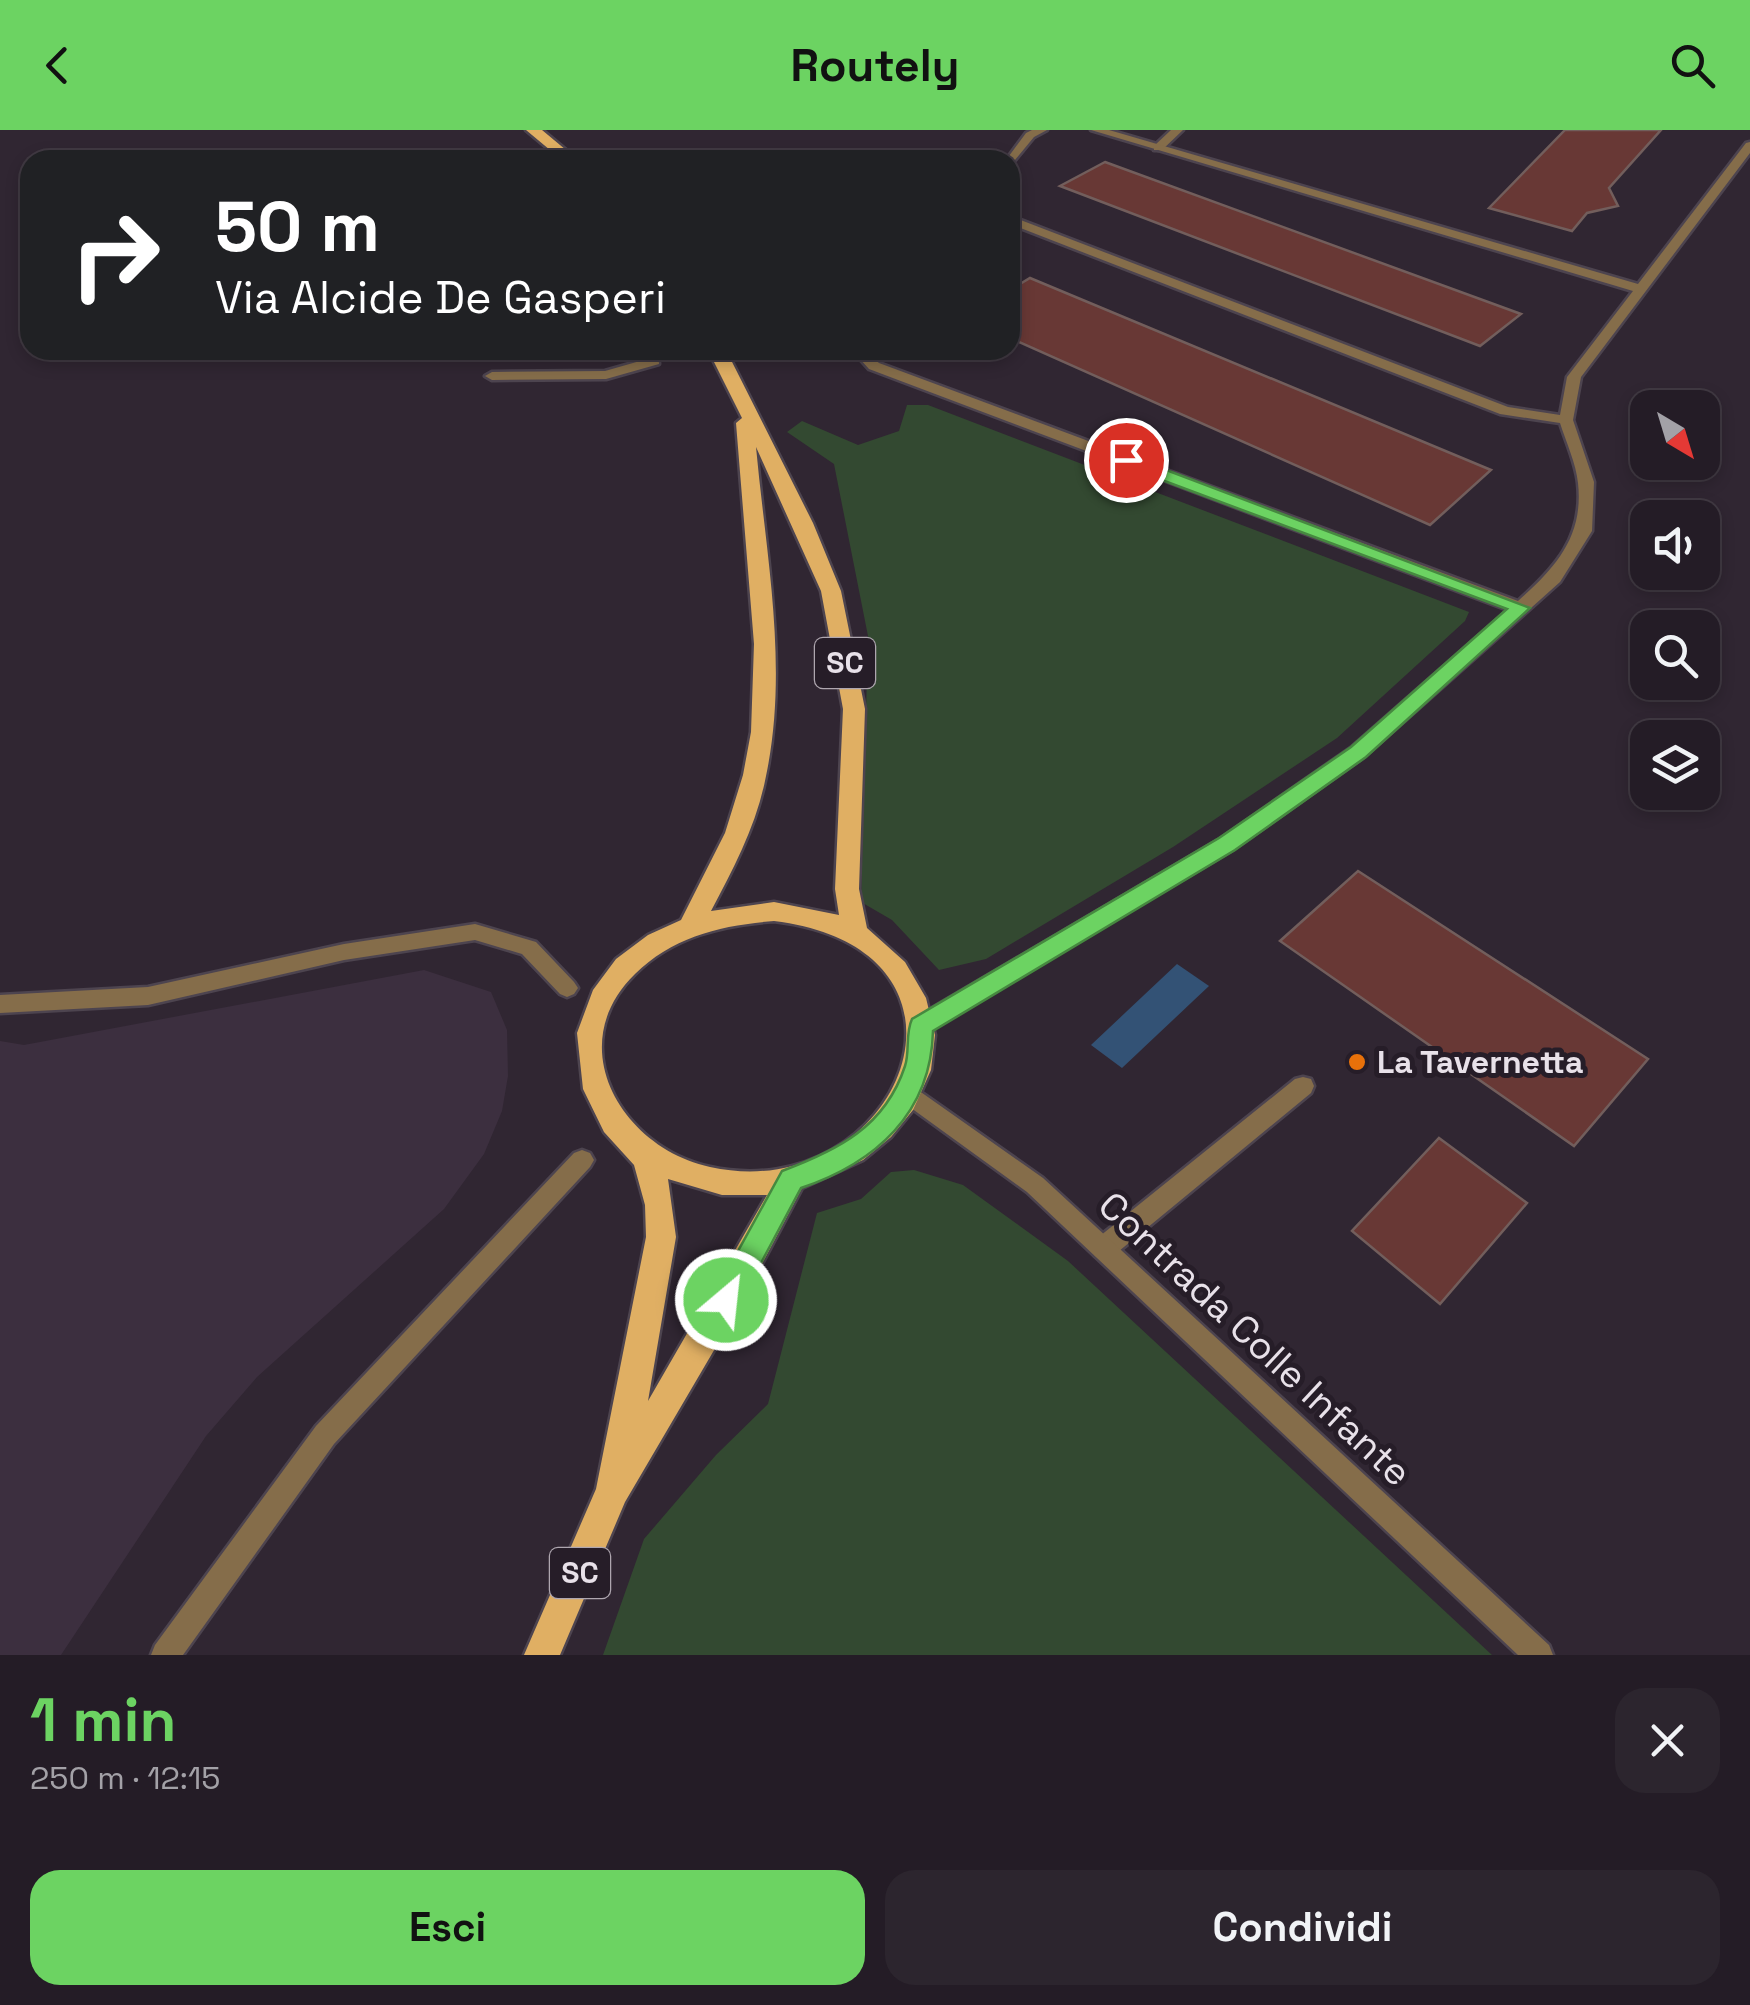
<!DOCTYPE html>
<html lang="it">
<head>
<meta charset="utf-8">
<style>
  body { margin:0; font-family:"Space Grotesk",sans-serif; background:#2c252e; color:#f1f3f6; height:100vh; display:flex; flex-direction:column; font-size:38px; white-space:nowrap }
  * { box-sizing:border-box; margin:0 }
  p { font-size:32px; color:#a3a1a7 }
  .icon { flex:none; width:55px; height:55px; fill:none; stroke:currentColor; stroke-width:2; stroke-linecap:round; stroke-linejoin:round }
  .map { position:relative; height:1525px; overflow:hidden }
  .panel { display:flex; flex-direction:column; background:#241c26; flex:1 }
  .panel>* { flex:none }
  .guide { position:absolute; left:20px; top:20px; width:1000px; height:210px; border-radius:30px; box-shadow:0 5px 15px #0003,0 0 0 2px #413a43; background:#202124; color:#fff; overflow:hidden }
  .needle { width:65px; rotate:142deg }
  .fabs { position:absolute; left:1630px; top:260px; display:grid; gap:20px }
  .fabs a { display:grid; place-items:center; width:90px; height:90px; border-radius:20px; background:#241c26; box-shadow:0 5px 15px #0003,0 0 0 2px #413a43; font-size:50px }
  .pin { position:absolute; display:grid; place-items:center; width:85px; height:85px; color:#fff; margin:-42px; border:5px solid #fff; border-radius:50%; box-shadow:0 2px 10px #0007 }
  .me { position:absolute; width:110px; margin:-55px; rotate:28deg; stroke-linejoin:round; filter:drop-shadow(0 0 8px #0008) }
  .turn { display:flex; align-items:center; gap:35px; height:210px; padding:0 30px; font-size:45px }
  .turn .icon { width:130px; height:130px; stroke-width:2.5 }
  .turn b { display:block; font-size:70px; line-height:85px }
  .round { display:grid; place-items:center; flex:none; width:105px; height:105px; border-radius:30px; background:#2c252e }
  .summary { display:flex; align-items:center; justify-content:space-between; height:170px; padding:0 30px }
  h1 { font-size:60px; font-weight:700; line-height:75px; color:#6cd362 }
  .cta { display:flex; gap:20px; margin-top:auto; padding:20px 30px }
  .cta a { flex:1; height:115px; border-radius:30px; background:#6cd362; color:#111; font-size:40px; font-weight:700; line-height:115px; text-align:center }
  .cta a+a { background:#2c252e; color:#f1f3f6 }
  header { display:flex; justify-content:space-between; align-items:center; height:130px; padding:0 30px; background:#6cd362; color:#111; font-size:45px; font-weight:700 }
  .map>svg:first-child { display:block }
  .built { fill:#3c2f3f }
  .green { fill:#334931 }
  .water { fill:#335275 }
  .building { fill:#683835; stroke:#725e5c; stroke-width:2.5 }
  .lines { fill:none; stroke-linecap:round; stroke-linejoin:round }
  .service-casing { stroke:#4d444f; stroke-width:5 }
  .minor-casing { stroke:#4d444f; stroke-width:5 }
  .primary-casing { stroke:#4d444f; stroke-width:5 }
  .service { fill:#856d4a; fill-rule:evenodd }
  .minor { fill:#856d4a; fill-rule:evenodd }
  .primary { fill:#e0af63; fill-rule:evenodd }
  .route { fill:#6cd362; stroke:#468940; stroke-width:2.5 }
  .food-dot { fill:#e8710a; stroke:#261d28; stroke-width:4 }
  .labels { text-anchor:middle; stroke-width:10; stroke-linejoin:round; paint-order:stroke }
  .shield { fill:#261d28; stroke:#aea6af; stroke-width:2.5 }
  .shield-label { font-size:30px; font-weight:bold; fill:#e8e1e9 }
  .poi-label { font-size:32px; font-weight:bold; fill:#e8e1e9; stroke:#261d28; text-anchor:start }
  .near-street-label { font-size:38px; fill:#e8e1e9; stroke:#261d28 }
</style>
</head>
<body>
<header><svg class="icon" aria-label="back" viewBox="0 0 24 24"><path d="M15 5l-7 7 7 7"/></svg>Routely<svg class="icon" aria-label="search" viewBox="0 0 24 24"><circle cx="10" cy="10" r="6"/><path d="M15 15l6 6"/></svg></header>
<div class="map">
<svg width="1750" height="1525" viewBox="0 0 1750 1525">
  <rect width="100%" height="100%" fill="#302632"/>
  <!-- built -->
  <path class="built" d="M424 840 491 862 507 900 508 946 502 981 484 1024 444 1079 257 1247 206 1306 61 1525H0V911L24 915Z"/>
  <!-- green -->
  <path class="green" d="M907 275H928L1469 482 1465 491 1337 608 1173 717 986 829 939 840 892 790 861 772 868 506 834 334 787 302 802 291 858 315 899 301Z
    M914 1040 963 1055 1068 1131 1492 1525H603L644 1409 716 1325 768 1274 817 1083 861 1069 891 1042Z"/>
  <!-- water -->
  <path class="water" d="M1177 834 1209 856 1122 938 1091 915Z"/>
  <!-- building -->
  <path class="building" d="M1565 0H1661L1609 58 1618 76 1587 83 1572 101 1489 78Z
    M1105 32 1521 184 1480 216 1060 56Z
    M1030 148 1491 340 1430 395 1010 208V160Z
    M1358 741 1648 929 1574 1016 1280 811Z
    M1439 1008 1527 1073 1440 1174 1352 1101Z"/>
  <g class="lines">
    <defs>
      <path id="service" d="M1171 0H1183L1162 20H1154V16Z
        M644 220H658L659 234 606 249 492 250 485 246 492 242 605 241 647 229Z
        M1303 947 1311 949 1314 956 1311 963 1113 1126 1104 1129 1095 1126 1092 1118 1095 1110 1295 949Z"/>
      <path id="minor" d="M1032 0H1047L1034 7 1010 36V30H1006L1026 3Z
        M1091 0H1109L1638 154 1746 13 1750 12V23L1581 247 1573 290 1594 352 1592 401 1560 452 1364 627 1234 719 920 905 912 902 909 896 912 890 1220 709 1352 617 1508 480 869 239 860 229 867 220H881L874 229 879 233 1518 471C1555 438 1584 407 1578 353 1576 333 1566 312 1560 293L1500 284 1010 94V86L1508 277 1560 285 1567 247 1633 161Z
        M475 794 536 812 574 852 578 858 574 864 567 867 560 864 522 824 475 810 344 830 148 875 0 883V865L148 857 344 814Z
        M908 953 1043 1048 1549 1515 1553 1525H1518L1027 1062 900 970 897 963 900 956Z
        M582 1020 590 1023 594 1030 590 1037 334 1314 183 1525H151L155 1515 316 1296 574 1023Z"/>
      <path id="primary" d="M526 0H542L578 30H562Z
        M708 220H726L813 393 841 461 865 579 859 759 867 798 905 832 926 868 935 905 931 940 913 980 891 1007 863 1030 802 1058 737 1181 625 1372 560 1525H524L596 1359 646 1107 645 1075 634 1035 604 1002 583 959 577 903 593 860 616 829 648 805 681 790 725 703 743 645 751 602 754 514 736 293 742 288ZM756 317 821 461 843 579 835 759 839 785 774 772 711 781C734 738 757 694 766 646 789 537 766 426 756 317ZM774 791C1007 820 898 1078 710 1037 622 1018 561 916 635 844 673 806 723 795 774 791ZM668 1049 722 1065H767L648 1271 676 1107Z"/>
    </defs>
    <!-- service casing -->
    <use href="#service" class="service-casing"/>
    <!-- minor casing -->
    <use href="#minor" class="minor-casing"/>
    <!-- primary casing -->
    <use href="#primary" class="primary-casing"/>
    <!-- service -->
    <use href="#service" class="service"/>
    <!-- minor -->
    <use href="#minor" class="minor"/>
    <!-- primary -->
    <use href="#primary" class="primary"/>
  </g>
  <!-- route -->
  <path class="route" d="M1119 327H1132L1530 478 1366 627 1235 720 933 901C931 984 875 1033 801 1058L736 1180 726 1184 716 1180 712 1170 716 1161 782 1041C838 1020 885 997 905 936 910 921 905 904 912 889L1219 708 1351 617 1507 479 1119 334Z"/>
  <!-- markers -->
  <circle class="food-dot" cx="1357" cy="932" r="10"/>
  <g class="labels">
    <!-- shield labels -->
    <g class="shield">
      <rect x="815" y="508" width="60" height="50" rx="8"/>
      <rect x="550" y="1418" width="60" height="50" rx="8"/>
    </g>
    <g class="shield-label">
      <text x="845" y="543">SC</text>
      <text x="580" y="1453">SC</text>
    </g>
    <!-- poi labels -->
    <g class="poi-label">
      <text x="1377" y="943">La Tavernetta</text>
    </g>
    <!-- near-street labels -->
    <g class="near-street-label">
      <text transform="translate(1255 1209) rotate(43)" y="13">Contrada Colle Infante</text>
    </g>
  </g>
</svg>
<div class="fabs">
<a><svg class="needle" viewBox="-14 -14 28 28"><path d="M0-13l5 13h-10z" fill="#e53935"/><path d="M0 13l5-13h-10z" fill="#a3a1a7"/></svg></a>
<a><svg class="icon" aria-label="sound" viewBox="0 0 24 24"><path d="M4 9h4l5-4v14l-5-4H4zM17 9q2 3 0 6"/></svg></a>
<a><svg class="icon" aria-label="search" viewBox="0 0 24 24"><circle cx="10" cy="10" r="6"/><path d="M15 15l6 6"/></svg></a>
<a><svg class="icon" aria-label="layers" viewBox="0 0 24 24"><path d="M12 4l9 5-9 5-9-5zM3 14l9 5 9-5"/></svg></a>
</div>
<div class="pin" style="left:1126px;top:330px;background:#d93025"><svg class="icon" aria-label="arrive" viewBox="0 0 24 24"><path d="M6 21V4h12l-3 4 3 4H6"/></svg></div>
<svg class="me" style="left:726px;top:1170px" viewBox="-20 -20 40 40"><circle r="17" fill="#6cd362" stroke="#fff" stroke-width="3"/><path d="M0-11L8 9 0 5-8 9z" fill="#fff"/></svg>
<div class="guide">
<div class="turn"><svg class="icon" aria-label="right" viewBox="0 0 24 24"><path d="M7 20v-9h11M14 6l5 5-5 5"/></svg><div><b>50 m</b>Via Alcide De Gasperi</div></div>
</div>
</div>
<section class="panel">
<div class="summary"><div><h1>1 min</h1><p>250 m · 12:15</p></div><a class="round"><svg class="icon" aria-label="close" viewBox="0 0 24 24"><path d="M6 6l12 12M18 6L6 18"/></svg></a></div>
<div class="cta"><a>Esci</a><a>Condividi</a></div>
</section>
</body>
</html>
